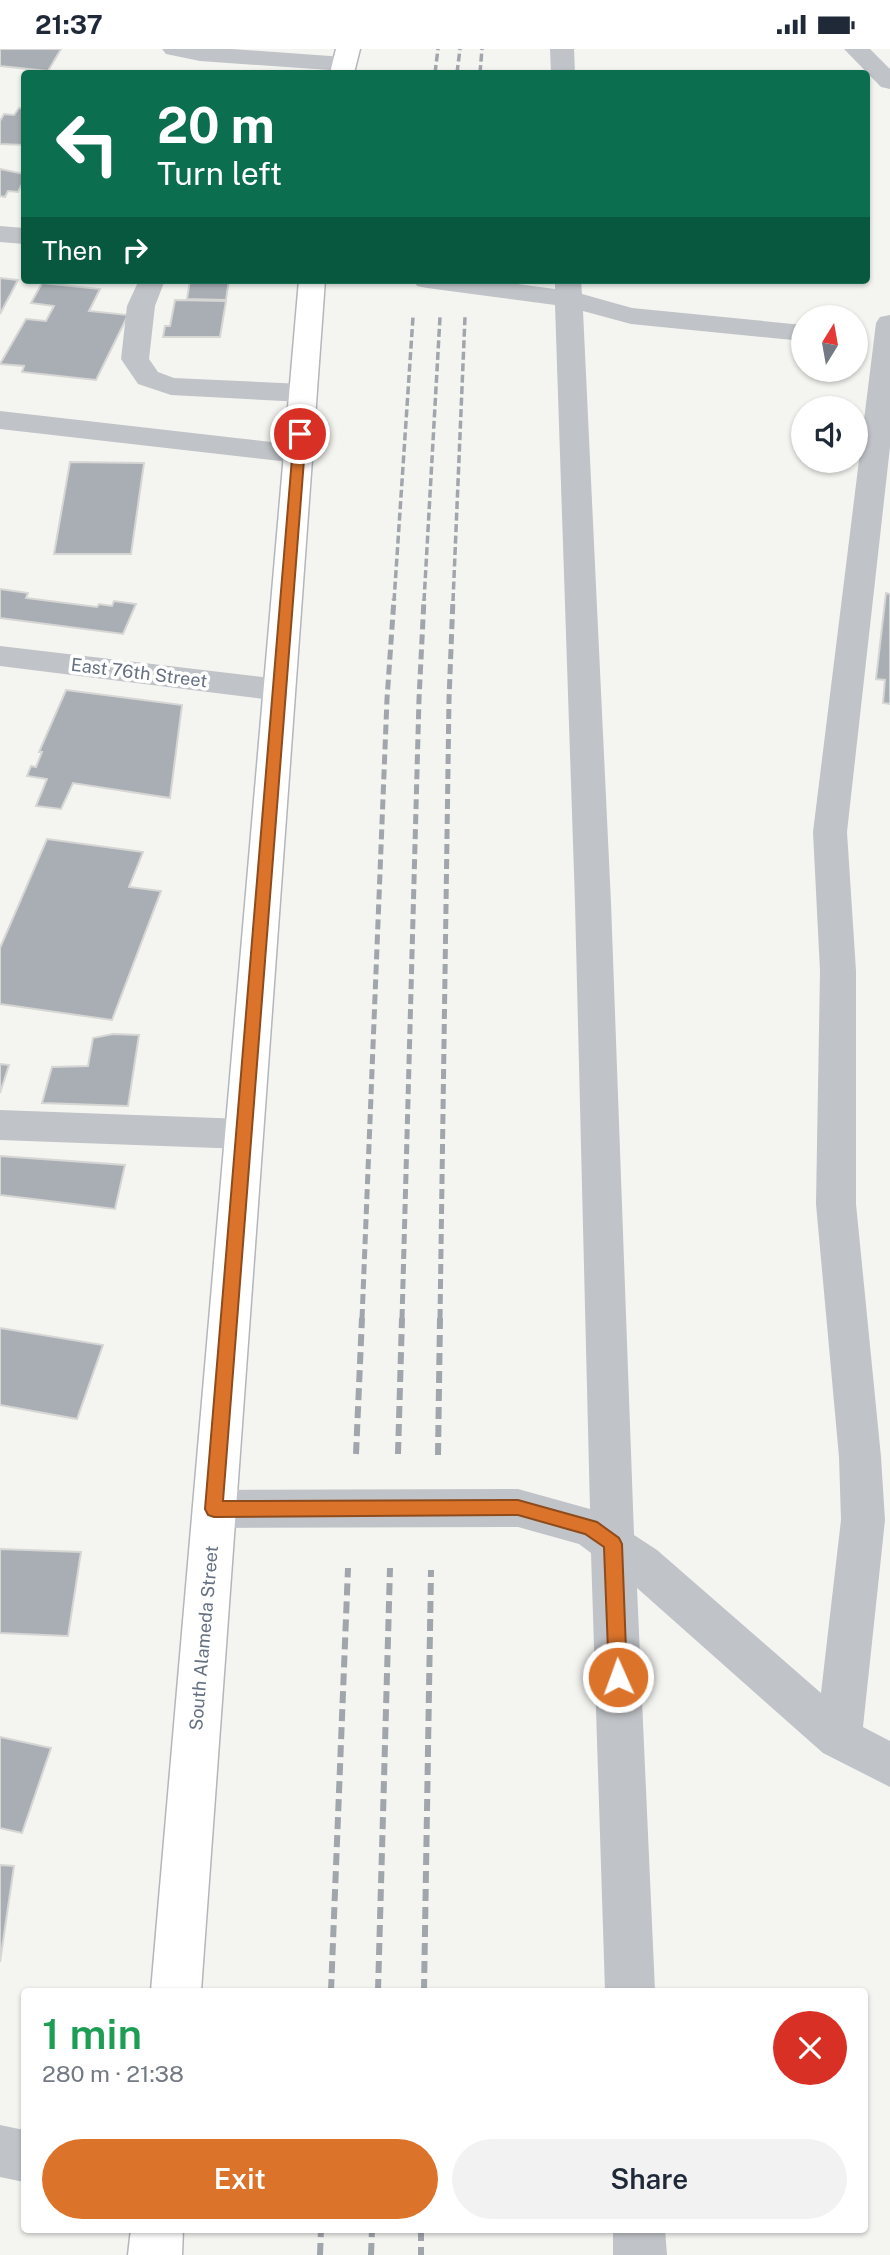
<!DOCTYPE html>
<html lang="en">
<head>
<meta charset="utf-8">
<style>
  body { margin:0; font-family:"Public Sans",sans-serif; background:#f2f2f3; color:#1f2937; height:100vh; display:flex; flex-direction:column; font-size:26px; white-space:nowrap }
  * { box-sizing:border-box; margin:0 }
  p { font-size:23px; color:#747a83 }
  .icon { flex:none; width:38px; height:38px; fill:none; stroke:currentColor; stroke-width:2; stroke-linecap:round; stroke-linejoin:round }
  .map { position:relative; flex:1; overflow:hidden }
  .side { position:absolute; left:21px; top:1939px; width:847px; height:245px; display:flex; flex-direction:column; background:#fff; border-radius:7px; box-shadow:0 2px 5px #0004 }
  .side>* { flex:none }
  .banner { position:absolute; left:21px; top:21px; width:849px; height:214px; border-radius:7px; box-shadow:0 2px 5px #0004; background:#0b6e4f; color:#fff; overflow:hidden }
  .needle { width:46px; rotate:11deg }
  .fabs { position:absolute; left:791px; top:256px; display:grid; gap:14px }
  .fabs a { display:grid; place-items:center; width:77px; height:77px; border-radius:50%; background:#fff; box-shadow:0 2px 5px #0004; font-size:35px }
  .pin { position:absolute; display:grid; place-items:center; width:60px; height:60px; color:#fff; margin:-30px; border:4px solid #fff; border-radius:50%; box-shadow:0 2px 7px #0007 }
  .me { position:absolute; width:77px; margin:-38px; rotate:358deg; stroke-linejoin:round; filter:drop-shadow(0 0 5px #0008) }
  .turn { display:flex; align-items:center; gap:24px; height:147px; padding:0 21px; font-size:32px }
  .turn .icon { width:91px; height:91px; stroke-width:2.5 }
  .turn b { display:block; font-size:49px; line-height:60px }
  .then { display:flex; align-items:center; height:66px; padding:0 21px; background:#0003; gap:14px; font-size:26px }
  .round { display:grid; place-items:center; flex:none; width:74px; height:74px; border-radius:37px; background:#f2f2f3 }
  .headline { display:flex; align-items:center; justify-content:space-between; height:119px; padding:0 21px }
  h1 { font-size:42px; font-weight:600; line-height:52px; color:#1e9e55 }
  .action { display:flex; gap:14px; margin-top:auto; padding:14px 21px }
  .action a { flex:1; height:80px; border-radius:42px; background:#db732b; color:#fff; font-size:28px; font-weight:600; line-height:80px; text-align:center }
  .action a+a { background:#f2f2f3; color:#1f2937 }
  .status { display:flex; justify-content:space-between; align-items:center; height:49px; padding:0 35px; background:#fff; direction:ltr }
  .status svg { height:19px; fill:currentColor }
  .map>svg:first-child { display:block }
  .building { fill:#a9aeb5; stroke:#d6d6d4; stroke-width:2 }
  .lines { fill:none; stroke-linecap:round; stroke-linejoin:round }
  .major-casing { stroke:#b3b6bb; stroke-width:3 }
  .minor { fill:#c0c3c7; fill-rule:evenodd }
  .major { fill:#fff; fill-rule:evenodd }
  .rail-far2 { stroke:#a1a5ac; stroke-width:3.5; stroke-dasharray:8 3.5; stroke-linecap:butt }
  .rail-far1 { stroke:#a1a5ac; stroke-width:5; stroke-dasharray:10 5; stroke-linecap:butt }
  .rail { stroke:#a1a5ac; stroke-width:6; stroke-dasharray:12 6; stroke-linecap:butt }
  .route { fill:#db732b; stroke:#8e4b1c; stroke-width:2 }
  .labels { text-anchor:middle; stroke-width:7; stroke-linejoin:round; paint-order:stroke }
  .street-label { font-size:18px; fill:#657081; stroke:#fff }
</style>
</head>
<body>
<div class="status"><b>21:37</b><svg viewBox="0 0 49 12"><path d="M0 12V9h3v3zM5 12V6h3v6zM10 12V3h3v9zM15 12V0h3v12zM26 1h20v11H26zM47 4h2v5h-2z"/></svg></div>
<div class="map">
<svg width="890" height="2206" viewBox="0 0 890 2206">
  <rect width="100%" height="100%" fill="#f4f5f1"/>
  <!-- building -->
  <path class="building" d="M0 0H61L48 22 0 17Z
    M19 59 24 60V96L0 95V72L4 65 14 66Z
    M0 120 24 125V131L18 143 8 142 5 148 0 147Z
    M0 229 18 231 0 265Z
    M190 231H229L226 251 187 250Z
    M42 234 100 240 89 262 128 266 96 331 22 323 24 317 0 315 26 270 46 272 54 257 31 254Z
    M175 251 226 252 220 288H163L165 277H170Z
    M70 413 144 414 131 505H54Z
    M0 540 28 544 26 549 97 558 99 555 112 557 114 552 136 555 123 585 0 569Z
    M886 544 890 545V655L883 654 885 631 876 630Z
    M66 641 182 656 170 749 73 734 61 760 36 757 47 730 27 727 31 717 36 718 42 703H39Z
    M47 790 143 803 129 838 161 842 112 971 0 955V899Z
    M113 985 139 986 128 1057 42 1054 52 1018 88 1017 93 989Z
    M0 1015 9 1016 0 1044Z
    M0 1107 125 1116 115 1160 0 1146Z
    M0 1279 103 1296 77 1370 0 1356Z
    M0 1500 81 1503 68 1587 0 1584Z
    M0 1688 51 1699 22 1784 0 1779Z
    M0 1816 14 1817 0 1913Z"/>
  <g class="lines">
    <defs>
      <path id="major" d="M336 0H360L354 24H330Z
        M299 231H325L201 1942H151Z
        M131 2180H183L182 2206H128Z"/>
    </defs>
    <!-- major casing -->
    <use href="#major" class="major-casing"/>
    <!-- minor -->
    <path class="minor" d="M162 0H232L344 8 353 10 356 15 353 20 344 22 200 12 166 5Z
      M550 0H574L575 24H551Z
      M844 0H870L890 20V40L881 38Z
      M0 177 24 179V195L0 193Z
      M139 231H165L155 257 149 310 158 323 174 329 303 335 313 338 317 344 313 350 303 353 171 346 138 335 121 310 127 257Z
      M414 231H488L555 240V231H581L582 245 632 259 803 276V292L631 275 583 262 611 854 634 1486 657 1501 821 1644 841 1471 839 1408 816 1155 820 922 813 783 876 274 880 268 890 266V398L847 783 856 922V1155L881 1408 885 1471 863 1678 890 1692V1738L823 1704 637 1539 655 1942H605L591 1504 579 1495 518 1478 214 1479 199 1473 192 1460 199 1447 214 1441 518 1440 590 1460 575 854 555 256 427 239 417 237Z
      M0 362 298 396 308 399 313 405 308 411 298 414 0 380Z
      M0 597 279 630 290 634 295 641 290 648 279 652 0 617Z
      M0 1061 244 1070 258 1075 263 1085 258 1095 244 1100 0 1091Z
      M0 2076 24 2081V2133L0 2128Z
      M613 2180H665L667 2206H613Z"/>
    <!-- major -->
    <use href="#major" class="major"/>
    <!-- rail-far2 -->
    <path class="rail-far2" d="M435 24 438 0
      M457 24 460 0
      M480 24 482 0
      M394 552 413 268
      M424 552 440 268
      M453 552 465 268"/>
    <!-- rail-far1 -->
    <path class="rail-far1" d="M362 1270 387 650 394 550
      M402 1270 419 650 424 550
      M440 1270 449 650 453 550"/>
    <!-- rail -->
    <path class="rail" d="M356 1405 362 1269
      M398 1405 402 1269
      M438 1406 440 1269
      M331 1942 348 1519
      M378 1942 390 1519
      M424 1942 431 1521
      M421 2180V2206
      M320 2206 321 2180
      M371 2206 372 2180"/>
  </g>
  <!-- route -->
  <path class="route" d="M300 381 306 385 223 1452 518 1451 597 1473 619 1489 622 1495 627 1628 625 1634 618 1636 611 1634 609 1628 604 1498 585 1485 518 1466 214 1468 208 1466 205 1460 294 385Z"/>
  <g class="labels">
    <!-- street labels -->
    <g class="street-label">
      <text transform="translate(139 624) rotate(7)" y="6">East 76th Street</text>
      <text transform="translate(204 1589) rotate(-85)" y="6">South Alameda Street</text>
    </g>
  </g>
</svg>
<div class="fabs">
<a><svg class="needle" viewBox="-14 -14 28 28"><path d="M0-13l5 13h-10z" fill="#e53935"/><path d="M0 13l5-13h-10z" fill="#747a83"/></svg></a>
<a><svg class="icon" aria-label="sound" viewBox="0 0 24 24"><path d="M4 9h4l5-4v14l-5-4H4zM17 9q2 3 0 6"/></svg></a>
</div>
<div class="pin" style="left:300px;top:385px;background:#d93025"><svg class="icon" aria-label="arrive" viewBox="0 0 24 24"><path d="M6 21V4h12l-3 4 3 4H6"/></svg></div>
<svg class="me" style="left:618px;top:1628px" viewBox="-20 -20 40 40"><circle r="17" fill="#db732b" stroke="#fff" stroke-width="3"/><path d="M0-11L8 9 0 5-8 9z" fill="#fff"/></svg>
<div class="banner">
<div class="turn"><svg class="icon" aria-label="left" viewBox="0 0 24 24"><path d="M17 20v-9H6M10 6l-5 5 5 5"/></svg><div><b>20 m</b>Turn left</div></div>
<div class="then">Then<svg class="icon" aria-label="right" viewBox="0 0 24 24"><path d="M7 20v-9h11M14 6l5 5-5 5"/></svg></div>
</div>
<section class="side">
<div class="headline"><div><h1>1 min</h1><p>280 m · 21:38</p></div><a class="round" style="background:#d93025;color:#fff"><svg class="icon" aria-label="close" viewBox="0 0 24 24"><path d="M6 6l12 12M18 6L6 18"/></svg></a></div>
<div class="action"><a>Exit</a><a>Share</a></div>
</section>
</div>
</body>
</html>
